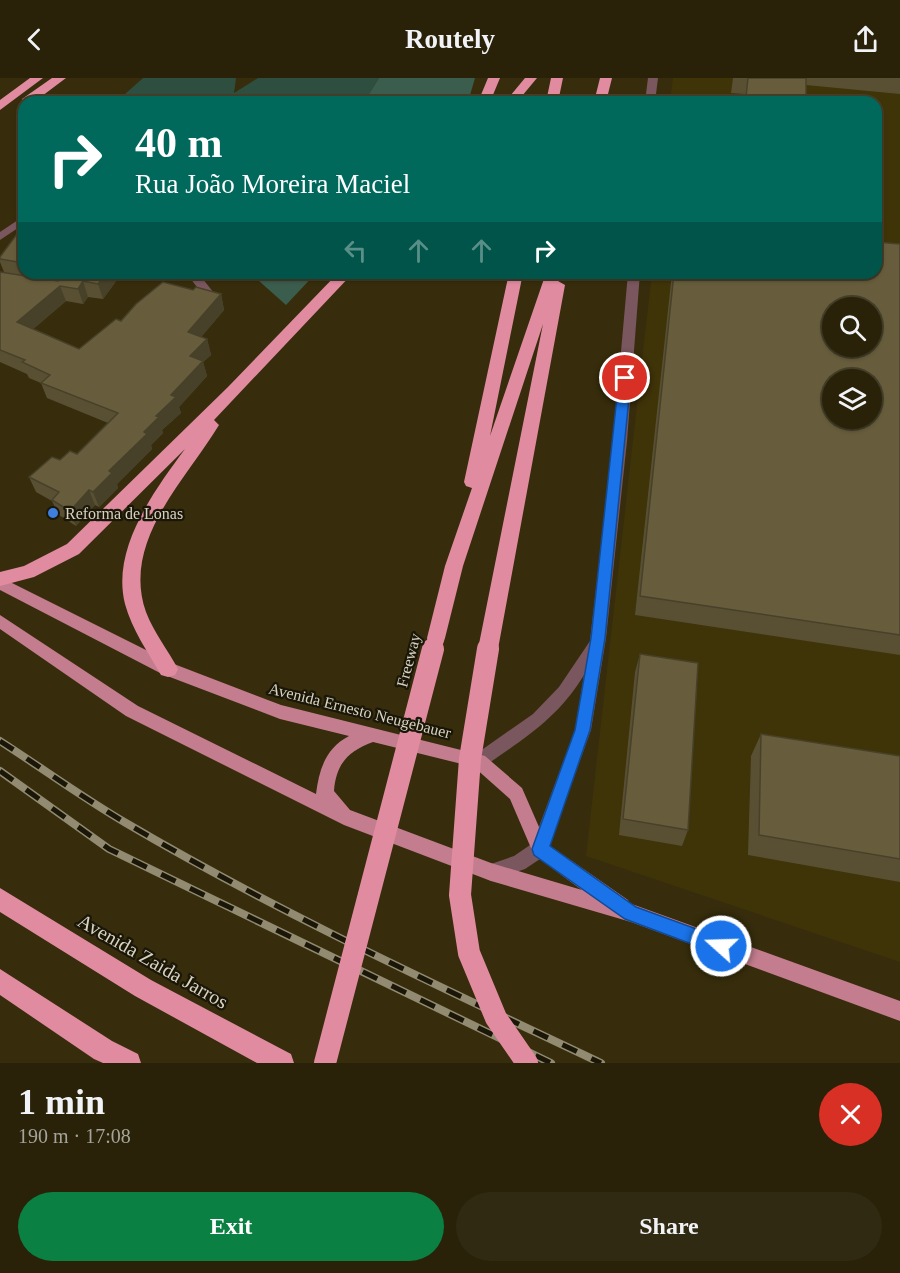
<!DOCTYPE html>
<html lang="en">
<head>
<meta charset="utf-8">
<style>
  body { margin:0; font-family:Georgia,serif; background:#312a12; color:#f1f3f6; height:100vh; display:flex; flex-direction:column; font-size:22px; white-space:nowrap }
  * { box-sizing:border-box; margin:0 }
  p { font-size:20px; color:#a5a49c }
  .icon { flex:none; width:33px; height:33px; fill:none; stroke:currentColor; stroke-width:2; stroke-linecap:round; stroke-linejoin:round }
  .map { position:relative; height:985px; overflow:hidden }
  .drawer { display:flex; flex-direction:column; background:#292209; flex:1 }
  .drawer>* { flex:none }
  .guide { position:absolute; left:18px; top:18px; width:864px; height:183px; border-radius:18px; box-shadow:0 2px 4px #0004,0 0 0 2px #453f2a; background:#00695c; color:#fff; overflow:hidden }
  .tools { position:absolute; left:822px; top:219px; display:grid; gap:12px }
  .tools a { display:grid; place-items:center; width:60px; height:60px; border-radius:50%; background:#292209; box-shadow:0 2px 4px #0004,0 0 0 2px #453f2a; font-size:30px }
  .pin { position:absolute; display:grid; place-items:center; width:51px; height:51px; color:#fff; margin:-26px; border:3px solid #fff; border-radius:50%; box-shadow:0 2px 6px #0007 }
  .me { position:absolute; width:66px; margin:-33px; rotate:290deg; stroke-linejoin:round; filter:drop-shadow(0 0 4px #0008) }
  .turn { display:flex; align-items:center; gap:21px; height:126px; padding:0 18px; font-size:27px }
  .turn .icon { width:78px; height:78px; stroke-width:2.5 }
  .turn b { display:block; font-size:42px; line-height:51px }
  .lanes { display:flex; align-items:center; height:57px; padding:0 18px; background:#0003; justify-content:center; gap:30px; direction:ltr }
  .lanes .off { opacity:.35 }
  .round { display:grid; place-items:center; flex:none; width:63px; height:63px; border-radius:32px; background:#312a12 }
  .head { display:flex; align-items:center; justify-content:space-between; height:102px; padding:0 18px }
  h1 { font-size:36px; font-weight:800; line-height:45px }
  .cta { display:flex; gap:12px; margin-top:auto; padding:12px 18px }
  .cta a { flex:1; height:69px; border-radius:36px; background:#0b8043; color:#fff; font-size:24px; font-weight:800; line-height:69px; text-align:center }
  .cta a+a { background:#312a12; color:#f1f3f6 }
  header { display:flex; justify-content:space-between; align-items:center; height:78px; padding:0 18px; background:#292209; font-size:27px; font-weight:800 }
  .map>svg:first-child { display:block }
  .built { fill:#3f3308; fill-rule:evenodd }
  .green { fill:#2e4e3f }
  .forest { fill:#3b5d4d }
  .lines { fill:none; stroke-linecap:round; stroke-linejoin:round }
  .minor { fill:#7a565f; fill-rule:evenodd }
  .major { fill:#c47d8e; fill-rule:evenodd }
  .highway { fill:#e18ba1; fill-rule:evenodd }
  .rail-casing { stroke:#928a71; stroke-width:8 }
  .rail { stroke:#1a1608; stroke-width:5; stroke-dasharray:16; stroke-linecap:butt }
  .highway-bridge-far1 { stroke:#e18ba1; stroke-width:16 }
  .highway-bridge { stroke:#e18ba1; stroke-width:22 }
  .wall { fill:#595034 }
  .shaded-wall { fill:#48412a }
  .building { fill:#675d3c; stroke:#48412a; stroke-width:1.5; fill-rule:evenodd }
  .route { fill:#1a73e8; stroke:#114b97; stroke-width:1.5 }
  .shop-dot { fill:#3f7fe0; stroke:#1a1608; stroke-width:2 }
  .labels { text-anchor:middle; stroke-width:4.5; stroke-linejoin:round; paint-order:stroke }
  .poi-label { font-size:16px; fill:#d8d2c0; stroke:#1a1608; text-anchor:start }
  .street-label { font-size:16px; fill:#d8d2c0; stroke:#1a1608 }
  .near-street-label { font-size:20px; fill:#d8d2c0; stroke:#1a1608 }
</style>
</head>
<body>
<header><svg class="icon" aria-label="back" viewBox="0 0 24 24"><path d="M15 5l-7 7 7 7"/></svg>Routely<svg class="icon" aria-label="share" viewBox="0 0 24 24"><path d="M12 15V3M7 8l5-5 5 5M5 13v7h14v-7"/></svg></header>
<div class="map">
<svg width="900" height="985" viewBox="0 0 900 985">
  <rect width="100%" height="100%" fill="#372d0c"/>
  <!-- built -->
  <path class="built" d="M673 0H900V884L586 778 652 195H876V24H670ZM832 230H872V268H832ZM832 302H872V340H832Z"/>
  <!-- green -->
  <path class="green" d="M143 0H236L234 15 258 0H379L364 24H116Z"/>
  <!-- forest -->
  <path class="forest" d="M379 0H475L468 24H364Z
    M250 195H316L286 227Z"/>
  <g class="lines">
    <!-- minor -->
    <path class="minor" d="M648 0H658L655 24H645Z
      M24 138V146L0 162V154Z
      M186 195H198L218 220 216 223H208Z
      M628 195H640L627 363 606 560 591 652 546 777 525 791 491 803 485 800 482 794 485 788 514 778 533 765 575 652 584 597C558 640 525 660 485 688L479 691 473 688 470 683 473 678 533 636 559 609 590 563 613 363Z"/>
    <!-- major -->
    <path class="major" d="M0 499 174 586 281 627 485 678 522 710 546 765 628 822 629 825 900 923V943L631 844 491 803 344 747 126 638 0 551V537L138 628 316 716C319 691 326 670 349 658L280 641 162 596 0 512ZM373 664 474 689 510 721 534 777 582 812 491 785 350 732 334 713C336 686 348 673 373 664Z"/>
    <!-- highway -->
    <path class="highway" d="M30 0H43L0 32V22Z
      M52 0H66L34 24H24V27H22V21Z
      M488 0H500L490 24H478Z
      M525 0H537L517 24H505Z
      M551 0H563L558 24H546Z
      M600 0H612L606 24H594Z
      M338 195H353L214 342 219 347C186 402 121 463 146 534 154 555 168 572 178 591L175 597 168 599 161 597C148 574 132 552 125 526 111 471 154 413 185 371L79 476 34 499 0 508V494L24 488 67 466 228 309Z
      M509 195H523L490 358 546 195H560L558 203 565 207 498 571 495 577 488 579 481 577 478 571 543 246 463 488 445 560 443 566 436 568 429 566 427 560 445 488 472 410 466 408 464 404Z
      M0 810 151 902 291 976 294 985H257L135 918 0 834Z
      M0 891 112 963 138 976 141 985H103L94 981 0 917Z"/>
    <defs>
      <path id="rail" d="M0 663C42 690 83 720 126 745 279 835 441 909 601 985
        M0 693 109 771 551 985"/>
    </defs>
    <!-- rail casing -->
    <use href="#rail" class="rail-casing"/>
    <!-- rail -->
    <use href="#rail" class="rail"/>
    <!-- highway-bridge-far1 -->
    <path class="highway-bridge-far1" d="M433 573 436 560"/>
    <!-- highway-bridge -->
    <path class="highway-bridge" d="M488 571 470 681 460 817 469 875 496 940 527 985
      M325 985 433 571"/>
  </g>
  <!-- wall -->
  <path class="wall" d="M733 0H900V16L806 7V24H743L744 16 731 15Z
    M24 157V195H122L103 221 88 219 83 226 66 223 33 251 79 271 121 243 193 212 221 216 224 232 201 259 207 261 211 277 203 284 207 298 179 329 181 335 162 352 163 355 151 367 152 371 117 406 118 410 99 429 95 427 76 448 59 437 52 423 36 414 29 399 60 382 77 376 108 345 47 320 41 305 29 300 27 296 0 284V194H4L0 184V179Z
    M900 166V577L635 537 672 195H876Z
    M640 576 688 752 682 768 619 757 635 594Z
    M761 656 900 678V804L748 777 751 678Z"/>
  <!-- shaded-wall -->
  <path class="shaded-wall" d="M106 195H122L103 221 98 206Z
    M83 203 88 219 83 226 78 211Z
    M60 208 66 223 23 260 17 244Z
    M221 216 224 232 192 270 188 254Z
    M207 261 211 277 203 284 207 298 179 329 181 335 162 352 163 355 151 367 152 371 117 406 118 410 99 429 93 414 109 393 144 354 156 338 171 317 190 278Z
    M89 412 95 427 76 448 70 433Z"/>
  <!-- building -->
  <path class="building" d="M748 0H806V24H792L746 19Z
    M17 156 24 157V185L0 181V179Z
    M876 164 900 166V557L640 518 674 195H876ZM832 230H872V268H832ZM832 302H872V340H832Z
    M0 194 58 203 65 197 62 195H106L98 206 83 203 78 211 60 208 17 244 79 271 116 241 121 243 136 226 163 204 193 212 196 209 221 216 188 254 207 261 190 278 203 283 171 317 176 319 156 338 159 339 144 354 147 356 109 393 112 395 93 414 89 412 70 433 52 422 59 414 29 399 52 379 60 382 70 373 77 376 118 335 41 305 50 297 22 284 25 282 0 272Z
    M640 576 698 585 688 752 623 741Z
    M761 656 900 678V781L759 757Z"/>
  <!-- route -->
  <path class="route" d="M625 296 631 300 605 560 590 652 550 768 636 829 727 862 729 868 727 874 721 877 625 841 534 777 532 771 575 652 591 560 619 300Z"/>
  <!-- markers -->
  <circle class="shop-dot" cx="53" cy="435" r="6"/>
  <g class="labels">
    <!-- poi labels -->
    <g class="poi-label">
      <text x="65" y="441">Reforma de Lonas</text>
    </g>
    <!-- street labels -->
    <g class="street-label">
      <text transform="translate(408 582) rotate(-75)" y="6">Freeway</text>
      <text transform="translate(360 632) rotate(14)" y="6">Avenida Ernesto Neugebauer</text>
    </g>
    <!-- near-street labels -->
    <g class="near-street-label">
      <text transform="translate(153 883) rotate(30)" y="7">Avenida Zaida Jarros</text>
    </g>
  </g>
</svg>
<div class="tools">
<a><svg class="icon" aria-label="search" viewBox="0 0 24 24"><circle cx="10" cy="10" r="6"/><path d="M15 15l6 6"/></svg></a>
<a><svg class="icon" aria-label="layers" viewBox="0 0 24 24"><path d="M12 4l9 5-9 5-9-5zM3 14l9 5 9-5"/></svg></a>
</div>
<div class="pin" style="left:625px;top:300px;background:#d93025"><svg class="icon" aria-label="arrive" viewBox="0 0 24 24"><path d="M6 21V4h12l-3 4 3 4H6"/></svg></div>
<svg class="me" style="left:721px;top:868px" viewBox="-20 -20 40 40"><circle r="17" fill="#1a73e8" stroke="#fff" stroke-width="3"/><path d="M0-11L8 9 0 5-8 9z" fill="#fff"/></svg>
<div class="guide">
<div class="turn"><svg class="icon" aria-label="right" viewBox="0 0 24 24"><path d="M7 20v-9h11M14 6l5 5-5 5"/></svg><div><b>40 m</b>Rua João Moreira Maciel</div></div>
<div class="lanes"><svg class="icon off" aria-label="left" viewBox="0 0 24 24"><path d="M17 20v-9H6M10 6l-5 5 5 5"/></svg><svg class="icon off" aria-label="ahead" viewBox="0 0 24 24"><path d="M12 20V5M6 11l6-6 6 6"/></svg><svg class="icon off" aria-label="ahead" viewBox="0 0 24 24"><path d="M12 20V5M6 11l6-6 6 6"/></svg><svg class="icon" aria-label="right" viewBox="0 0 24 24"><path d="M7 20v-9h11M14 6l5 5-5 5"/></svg></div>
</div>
</div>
<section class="drawer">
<div class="head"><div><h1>1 min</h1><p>190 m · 17:08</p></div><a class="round" style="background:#d93025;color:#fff"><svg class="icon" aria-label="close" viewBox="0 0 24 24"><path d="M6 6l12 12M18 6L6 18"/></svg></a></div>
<div class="cta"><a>Exit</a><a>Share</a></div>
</section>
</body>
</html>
